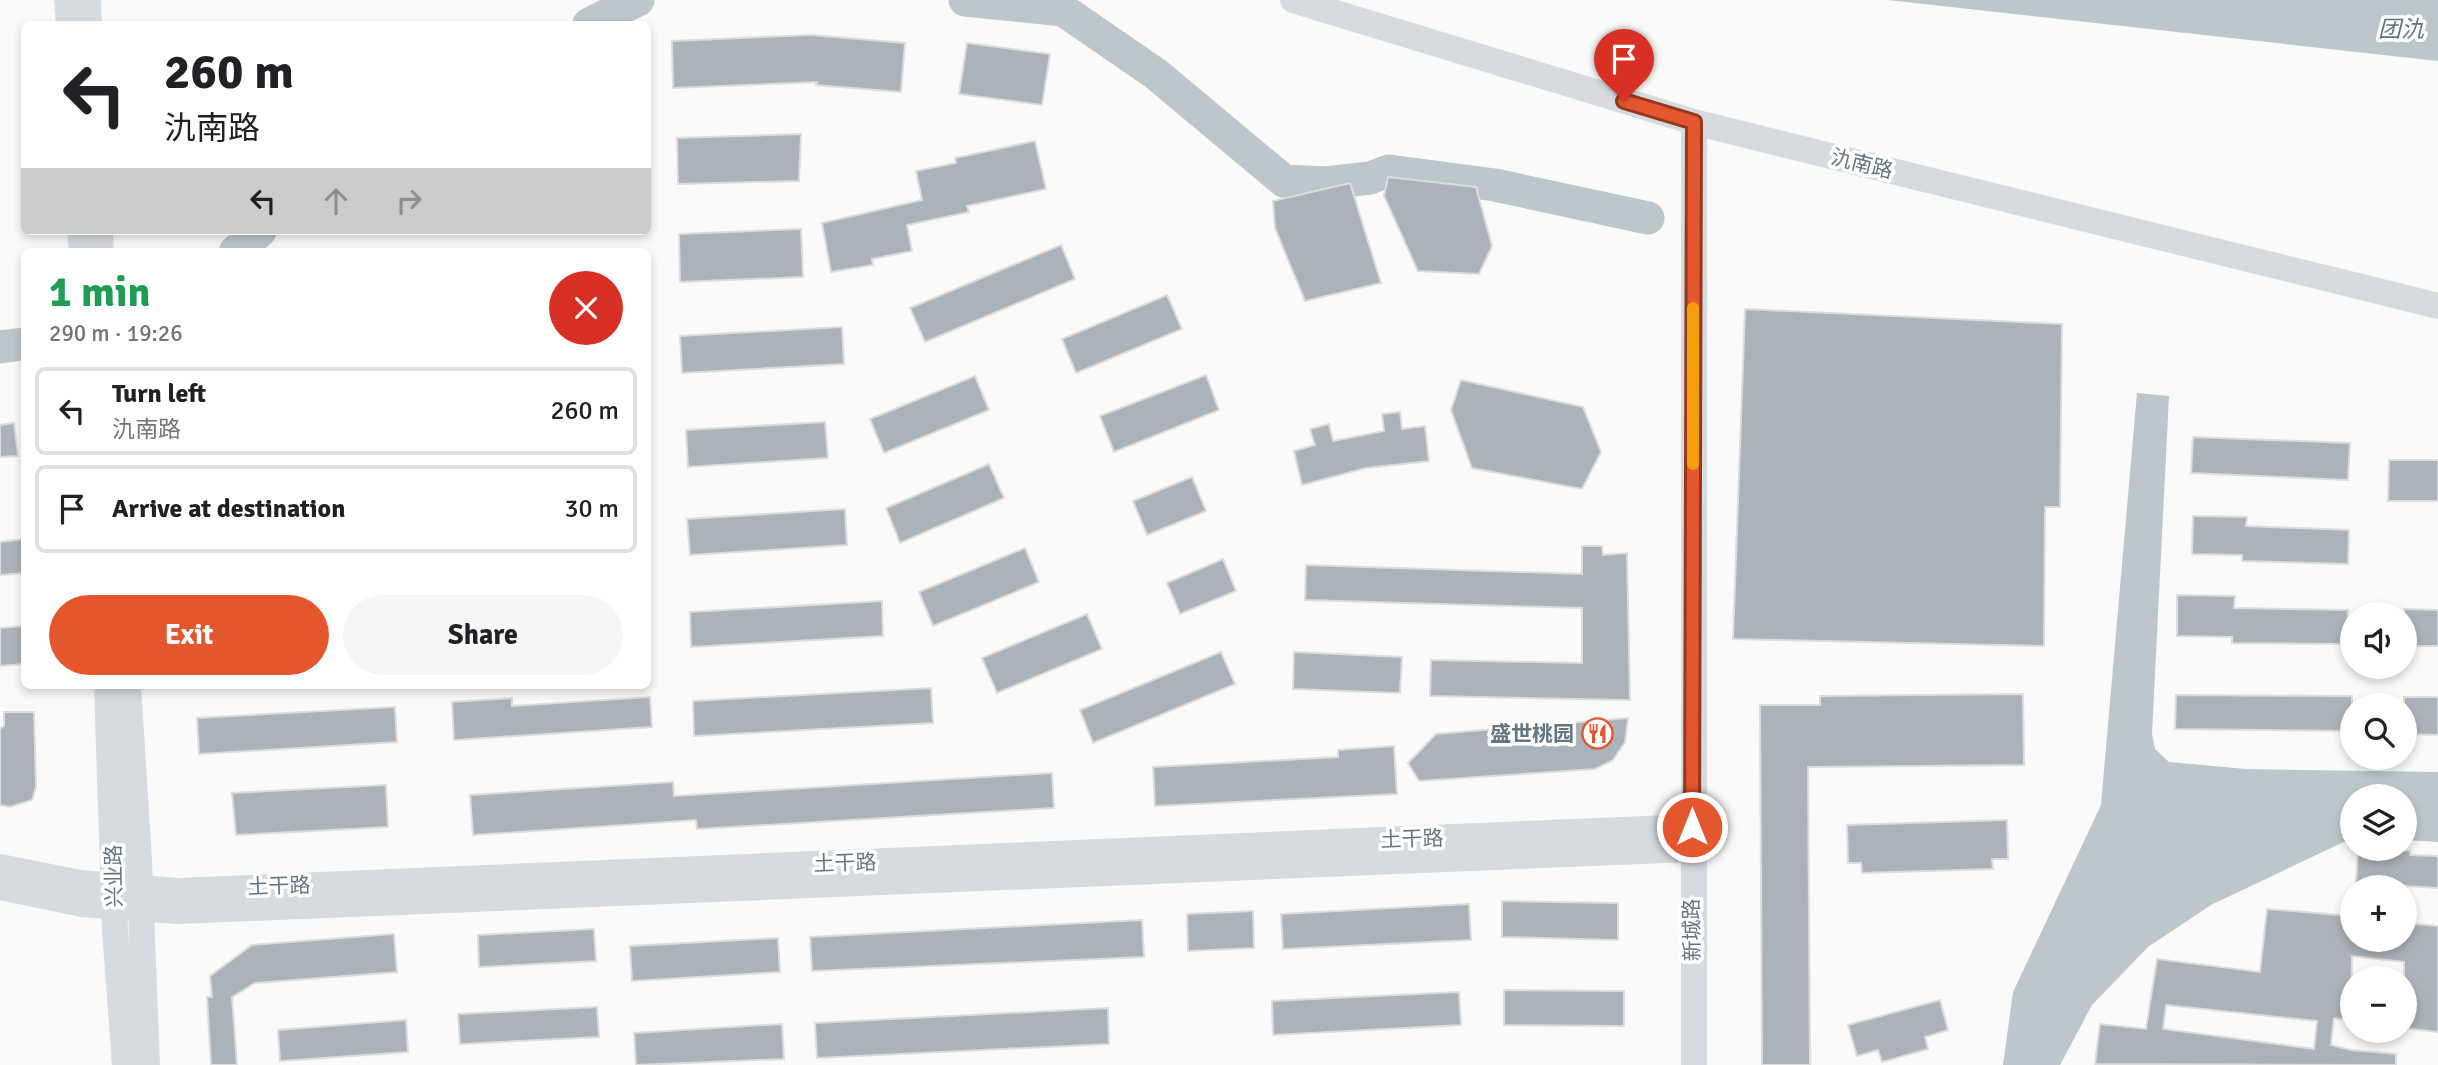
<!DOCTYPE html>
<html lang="en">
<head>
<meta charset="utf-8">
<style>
  body { margin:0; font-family:Signika,"Noto Sans SC",sans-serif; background:#f6f6f6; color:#202124; height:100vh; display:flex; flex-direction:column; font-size:26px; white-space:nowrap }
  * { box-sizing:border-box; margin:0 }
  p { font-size:23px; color:#757577 }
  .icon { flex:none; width:38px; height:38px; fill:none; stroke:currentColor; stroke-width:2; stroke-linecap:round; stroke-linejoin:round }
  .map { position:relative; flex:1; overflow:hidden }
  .drawer { position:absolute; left:21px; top:248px; width:630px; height:441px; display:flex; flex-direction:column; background:#fff; border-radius:10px; box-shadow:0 4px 10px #0003 }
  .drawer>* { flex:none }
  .banner { position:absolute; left:21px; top:21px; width:630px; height:214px; border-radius:10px; box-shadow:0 4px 10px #0003; background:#fff; color:#202124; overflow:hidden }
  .buttons { position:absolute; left:2340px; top:602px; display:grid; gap:14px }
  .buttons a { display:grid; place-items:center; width:77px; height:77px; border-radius:50%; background:#fff; box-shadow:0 4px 10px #0003; font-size:35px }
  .pin { position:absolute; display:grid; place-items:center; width:60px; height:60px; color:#fff; margin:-72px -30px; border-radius:50% 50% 50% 0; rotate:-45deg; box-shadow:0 0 7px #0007 }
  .pin .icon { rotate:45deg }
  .me { position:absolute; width:77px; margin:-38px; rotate:0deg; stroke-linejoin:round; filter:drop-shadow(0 0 5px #0008) }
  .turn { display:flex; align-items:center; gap:24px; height:147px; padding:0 28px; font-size:32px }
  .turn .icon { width:91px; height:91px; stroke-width:2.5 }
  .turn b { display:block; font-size:49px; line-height:60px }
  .lanes { display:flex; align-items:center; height:66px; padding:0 28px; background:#0003; justify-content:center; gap:35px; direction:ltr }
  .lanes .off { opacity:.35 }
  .round { display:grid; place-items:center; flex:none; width:74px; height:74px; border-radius:37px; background:#f6f6f6 }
  .overview { display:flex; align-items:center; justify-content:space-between; height:119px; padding:0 28px }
  h1 { font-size:42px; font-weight:800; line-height:52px; color:#1e9e55 }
  .button { display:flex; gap:14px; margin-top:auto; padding:14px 28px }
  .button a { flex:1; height:80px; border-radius:42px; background:#e4572e; color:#fff; font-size:28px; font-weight:800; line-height:80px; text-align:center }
  .button a+a { background:#f6f6f6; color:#202124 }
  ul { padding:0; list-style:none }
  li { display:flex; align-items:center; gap:21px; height:88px; margin:0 14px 10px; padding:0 14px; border:4px solid #e0e0e0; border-radius:10px }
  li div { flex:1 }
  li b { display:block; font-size:26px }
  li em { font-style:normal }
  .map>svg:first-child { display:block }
  .water { fill:#bbc7cb }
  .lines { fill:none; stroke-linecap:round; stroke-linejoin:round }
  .river { stroke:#bbc7cb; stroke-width:33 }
  .building { fill:#aab3b9; stroke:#dcdcda; stroke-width:2; fill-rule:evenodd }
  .secondary { stroke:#d6dbdf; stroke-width:26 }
  .route-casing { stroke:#94391e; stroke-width:18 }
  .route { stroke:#e4572e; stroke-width:12 }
  .slow { stroke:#f59e0b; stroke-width:12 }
  .labels { text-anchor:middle; stroke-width:7; stroke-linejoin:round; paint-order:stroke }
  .street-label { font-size:21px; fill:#657683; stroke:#fff }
  .poi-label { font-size:21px; font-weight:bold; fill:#657683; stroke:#fff; text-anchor:end }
  .water-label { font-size:23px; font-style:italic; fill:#60757c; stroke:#fff }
</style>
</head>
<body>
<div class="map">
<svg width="2438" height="1065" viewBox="0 0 2438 1065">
  <rect width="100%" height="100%" fill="#fafaf8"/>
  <!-- water -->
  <path class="water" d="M1888 0H2438V61Z
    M2137 393 2169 396 2152 734 2155 749 2169 762 2246 769 2438 772V842L2405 840 2404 796H2352V838L2211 905 2148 947 2092 1005 2060 1065H2003L2013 992 2101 805Z"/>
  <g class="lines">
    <!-- river -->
    <path class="river" d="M965 0 1063 10 1156 74 1284 181 1325 183 1370 178 1389 171 1495 185 1648 218
      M589 24 638 0
      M235 252 260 231
      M0 347 24 344"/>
  </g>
  <!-- building -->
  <path class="building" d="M811 35 905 43 901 92 816 85 817 82 673 88 672 41Z
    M967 43 1050 54 1042 105 959 94Z
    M801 134 799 181 678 184 677 138Z
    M1035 141 1046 189 967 206 969 212 907 225 912 251 872 259 873 265 831 272 822 223 922 200 916 171 956 163 955 158Z
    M1388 177 1476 187 1492 246 1479 274 1418 271 1384 196Z
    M1350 183 1381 283 1305 301 1275 228 1273 201Z
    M801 229 803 277 680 282 679 234Z
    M1061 245 1075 279 925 342 910 308Z
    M1167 295 1182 329 1076 373 1062 339Z
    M1745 309 2062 324 2060 507H2045L2044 646 1733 639Z
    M842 327 844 364 682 373 680 336Z
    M1206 375 1219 410 1114 452 1100 416Z
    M975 376 989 410 884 453 870 419Z
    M1461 380 1583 407 1601 452 1582 489 1472 468 1451 410Z
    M1400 412 1402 429 1425 426 1429 461 1366 468 1302 485 1294 451 1315 445 1310 429 1329 424 1333 441 1384 431 1382 414Z
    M825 422 828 458 688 467 686 430Z
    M14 423 18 456 0 457V425Z
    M2193 437 2350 443 2348 480 2191 473Z
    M2389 460H2438V501H2388Z
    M989 464 1004 498 900 543 886 508Z
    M1192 477 1206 511 1147 535 1133 501Z
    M845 509 847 545 690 555 687 519Z
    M2193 516 2247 517 2246 526 2349 530 2348 564 2242 561V555L2192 554Z
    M24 539V573L0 575V542Z
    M1582 546H1602L1603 555 1627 553 1630 700 1430 696 1431 660 1582 663V608L1305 600 1306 565 1582 574Z
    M1025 548 1039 582 933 626 919 592Z
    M1223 559 1236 591 1180 614 1167 583Z
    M2177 595 2235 596 2234 608 2348 610 2347 644 2232 643V637L2177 636Z
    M882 601 883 636 691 647 690 612Z
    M2404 609 2438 610V646H2404Z
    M1087 614 1102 649 997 693 982 658Z
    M24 626V664L0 666V628Z
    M1221 652 1235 684 1093 743 1080 710Z
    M1294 652 1402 657 1400 693 1293 689Z
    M931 688 933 723 694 736 693 701Z
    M2023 694 2024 765 1808 767 1810 1065H1762L1760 705H1820V696Z
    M2176 695 2352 696V731L2175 729Z
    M650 697 652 727 454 740 452 702 512 698V706Z
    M2404 697H2438V735L2404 734Z
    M395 707 397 742 199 754 197 718Z
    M4 712H34L36 787 32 800 10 807 0 805V729L4 726Z
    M1628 718 1625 742 1613 760 1595 769 1419 781 1408 763 1436 734Z
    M1394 746 1397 794 1155 806 1153 767 1338 757V750Z
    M1052 773 1054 808 697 829 696 820 473 835 470 795 673 782 674 796Z
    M386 785 388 827 236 835 232 793Z
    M2007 820 2008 859H1992L1993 869 1862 873 1861 863H1848L1847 825Z
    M2358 849 2410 851V855L2438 856V888L2356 883Z
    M1502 901 1618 903V940L1502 937Z
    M1469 904 1471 940 1283 949 1281 914Z
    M2267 909 2352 916V940H2404V923L2438 926V1032L2404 1028V962L2352 956 2351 1021 2334 1018 2331 1045 2351 1050 2396 1054V1065L2095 1064 2100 1024 2146 1029 2157 959 2260 972ZM2166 1005 2317 1021 2314 1049 2163 1029Z
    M1253 911 1254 948 1188 951 1187 914Z
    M1142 920 1144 957 812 971 810 937Z
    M594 929 596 961 479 967 478 935Z
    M394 934 397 972 255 983 232 997 237 1065H211L207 997H212L210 976 252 945Z
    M778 938 780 972 632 981 630 946Z
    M1504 990 1624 991V1026L1504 1025Z
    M1459 992 1461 1025 1273 1035 1272 1001Z
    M1940 1000 1948 1030 1925 1037 1928 1049 1882 1062 1878 1050 1857 1056 1848 1025Z
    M597 1007 599 1037 460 1044 458 1014Z
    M1108 1008 1109 1044 817 1058 815 1023Z
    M406 1020 408 1052 280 1061 278 1030Z
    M782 1024 784 1059 636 1065 634 1033Z"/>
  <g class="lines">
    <!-- secondary -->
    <path class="secondary" d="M67 0 69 24
      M88 0 89 24
      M1293 0 1694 122 2438 306
      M80 231 82 252
      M100 231 101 252
      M107 686 115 930 125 1065
      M128 686 139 860 147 1065
      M0 867 80 883 177 891 1692 827
      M0 887 82 904 178 911 1691 849
      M1694 1065V122"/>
  </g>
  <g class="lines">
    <defs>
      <path id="route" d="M1624 101 1694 122 1692 827"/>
    </defs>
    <!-- route casing -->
    <use href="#route" class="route-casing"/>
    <!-- route -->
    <use href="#route" class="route"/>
    <!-- slow -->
    <path class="slow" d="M1693 464V308"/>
  </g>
  <!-- icons -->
  <defs>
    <symbol id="restaurant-ring" viewBox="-11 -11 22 22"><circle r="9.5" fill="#fff" stroke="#e4572e" stroke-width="1.5"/><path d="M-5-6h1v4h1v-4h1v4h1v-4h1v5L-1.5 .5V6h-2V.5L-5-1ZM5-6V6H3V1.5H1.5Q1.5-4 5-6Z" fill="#e4572e"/></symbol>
  </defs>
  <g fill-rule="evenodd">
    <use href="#restaurant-ring" x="1580" y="716" width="35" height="35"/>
  </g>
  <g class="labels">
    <!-- street labels -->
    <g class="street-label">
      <text transform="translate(1862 164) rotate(14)" y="7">氿南路</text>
      <text transform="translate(1412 839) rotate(-2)" y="7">土干路</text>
      <text transform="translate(845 863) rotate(-2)" y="7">土干路</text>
      <text transform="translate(114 876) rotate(-91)" y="7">兴业路</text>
      <text transform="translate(279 886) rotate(-2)" y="7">土干路</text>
      <text transform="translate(1692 930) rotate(-91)" y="7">新城路</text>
    </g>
    <!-- poi labels -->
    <g class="poi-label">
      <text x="1574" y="741">盛世桃园</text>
    </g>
    <!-- water labels -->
    <g class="water-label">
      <text x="2401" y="37">团氿</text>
    </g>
  </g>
</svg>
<div class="buttons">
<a><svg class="icon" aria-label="sound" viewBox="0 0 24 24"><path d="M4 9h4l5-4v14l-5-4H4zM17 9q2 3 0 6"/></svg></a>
<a><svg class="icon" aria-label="search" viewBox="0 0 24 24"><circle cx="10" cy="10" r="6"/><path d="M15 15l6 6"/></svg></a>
<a><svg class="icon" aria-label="layers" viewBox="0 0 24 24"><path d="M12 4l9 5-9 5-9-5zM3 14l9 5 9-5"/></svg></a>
<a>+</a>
<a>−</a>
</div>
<div class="pin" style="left:1624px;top:101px;background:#d93025"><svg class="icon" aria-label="arrive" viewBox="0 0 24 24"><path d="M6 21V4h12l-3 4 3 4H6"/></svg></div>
<svg class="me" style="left:1692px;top:827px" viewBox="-20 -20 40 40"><circle r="17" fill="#e4572e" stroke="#fff" stroke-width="3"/><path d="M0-11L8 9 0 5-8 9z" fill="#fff"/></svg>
<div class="banner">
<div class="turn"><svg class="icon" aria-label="left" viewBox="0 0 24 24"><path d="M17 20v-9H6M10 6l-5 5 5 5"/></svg><div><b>260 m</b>氿南路</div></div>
<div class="lanes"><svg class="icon" aria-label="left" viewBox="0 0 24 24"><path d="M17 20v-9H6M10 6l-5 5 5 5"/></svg><svg class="icon off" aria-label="ahead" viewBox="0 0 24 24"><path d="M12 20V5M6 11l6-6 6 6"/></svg><svg class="icon off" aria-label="right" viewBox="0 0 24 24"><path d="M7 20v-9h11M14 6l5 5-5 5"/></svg></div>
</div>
<section class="drawer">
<div class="overview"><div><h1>1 min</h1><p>290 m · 19:26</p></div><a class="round" style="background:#d93025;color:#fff"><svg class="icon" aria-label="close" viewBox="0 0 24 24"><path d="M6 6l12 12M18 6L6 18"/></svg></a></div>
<ul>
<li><svg class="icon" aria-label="left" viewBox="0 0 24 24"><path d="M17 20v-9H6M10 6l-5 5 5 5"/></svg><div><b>Turn left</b><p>氿南路</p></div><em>260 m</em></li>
<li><svg class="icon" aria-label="arrive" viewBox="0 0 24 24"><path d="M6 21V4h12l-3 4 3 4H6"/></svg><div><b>Arrive at destination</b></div><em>30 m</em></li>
</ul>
<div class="button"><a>Exit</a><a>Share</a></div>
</section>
</div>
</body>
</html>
